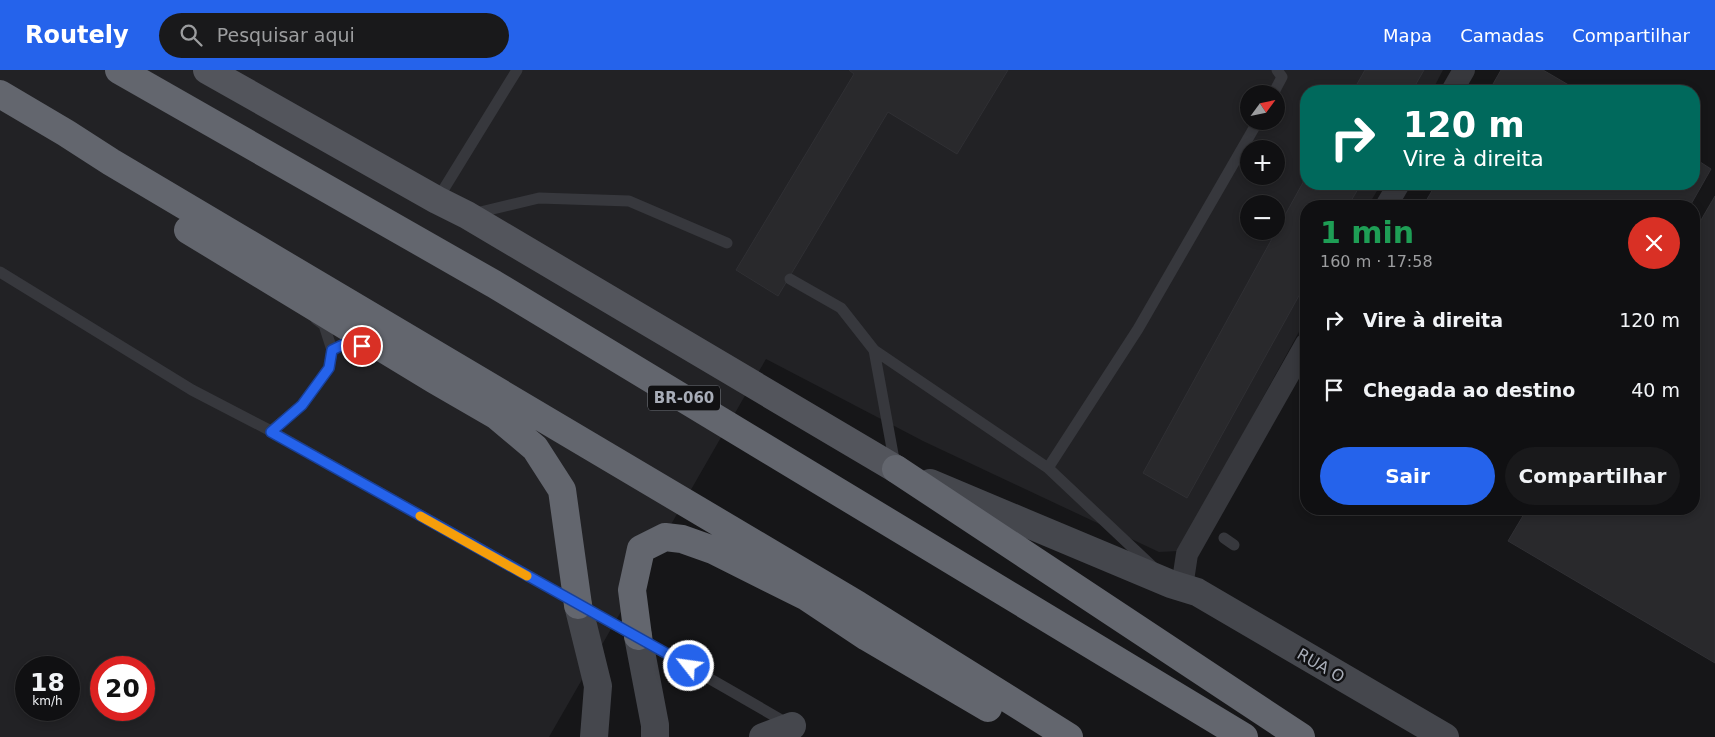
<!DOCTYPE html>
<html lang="pt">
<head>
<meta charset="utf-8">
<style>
  body { margin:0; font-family:"DejaVu Sans",sans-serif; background:#19191b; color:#f1f3f6; height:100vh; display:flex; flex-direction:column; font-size:19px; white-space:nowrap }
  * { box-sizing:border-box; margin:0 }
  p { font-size:16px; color:#9c9d9f }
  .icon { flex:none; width:28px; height:28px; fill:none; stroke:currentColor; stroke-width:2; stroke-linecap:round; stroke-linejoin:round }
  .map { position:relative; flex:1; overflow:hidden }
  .side { position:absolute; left:1300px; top:130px; width:400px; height:315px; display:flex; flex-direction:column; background:#101012; border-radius:20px; box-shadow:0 2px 8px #0003,0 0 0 1px #303032 }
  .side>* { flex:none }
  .banner { position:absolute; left:1300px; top:15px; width:400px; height:105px; border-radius:20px; box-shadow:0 2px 8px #0003,0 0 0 1px #303032; background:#00695c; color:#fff; overflow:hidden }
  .needle { width:32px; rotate:57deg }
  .fabs { position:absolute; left:1240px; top:15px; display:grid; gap:10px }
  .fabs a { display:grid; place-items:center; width:45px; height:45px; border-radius:50%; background:#101012; box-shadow:0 2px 8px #0003,0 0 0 1px #303032; font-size:25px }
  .speed { position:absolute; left:15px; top:586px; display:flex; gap:10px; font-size:25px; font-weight:700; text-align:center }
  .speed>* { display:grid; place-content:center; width:65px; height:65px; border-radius:50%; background:#101012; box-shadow:0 2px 8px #0003,0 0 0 1px #303032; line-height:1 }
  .speed small { font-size:12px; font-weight:400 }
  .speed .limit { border:8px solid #d22; background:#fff; color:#111 }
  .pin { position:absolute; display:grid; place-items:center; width:42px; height:42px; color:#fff; margin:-21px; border:2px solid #fff; border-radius:50%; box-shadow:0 1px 5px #0007 }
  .me { position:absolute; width:55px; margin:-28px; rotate:300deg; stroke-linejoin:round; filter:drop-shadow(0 0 4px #0008) }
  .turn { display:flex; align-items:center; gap:18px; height:105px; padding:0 20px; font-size:22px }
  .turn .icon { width:65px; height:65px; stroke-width:2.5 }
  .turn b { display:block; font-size:35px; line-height:42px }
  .round { display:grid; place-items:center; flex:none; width:52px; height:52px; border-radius:26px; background:#19191b }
  .summary { display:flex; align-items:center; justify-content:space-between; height:85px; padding:0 20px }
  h1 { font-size:30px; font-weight:800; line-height:38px; color:#1e9e55 }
  .action { display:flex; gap:10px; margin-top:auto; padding:10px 20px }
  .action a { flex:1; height:58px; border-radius:30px; background:#2563eb; color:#fff; font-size:20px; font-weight:800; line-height:58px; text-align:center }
  .action a+a { background:#19191b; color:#f1f3f6 }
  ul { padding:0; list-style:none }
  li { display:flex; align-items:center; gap:15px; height:70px; padding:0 20px }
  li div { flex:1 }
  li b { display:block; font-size:19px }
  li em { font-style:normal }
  header { display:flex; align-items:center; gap:30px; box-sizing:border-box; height:70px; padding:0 25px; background:#2563eb; color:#fff }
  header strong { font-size:24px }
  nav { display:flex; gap:28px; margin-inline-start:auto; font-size:18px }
  .search { width:350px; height:45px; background:#19191b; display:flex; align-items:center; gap:12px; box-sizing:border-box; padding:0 18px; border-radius:28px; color:#9c9d9f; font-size:19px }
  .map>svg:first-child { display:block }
  .built { fill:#222225; fill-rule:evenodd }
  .building { fill:#29292c; stroke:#303034 }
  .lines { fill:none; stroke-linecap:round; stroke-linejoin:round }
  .lane { stroke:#37383d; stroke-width:11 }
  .street { stroke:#37383d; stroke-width:22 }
  .secondary { stroke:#45474d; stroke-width:28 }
  .primary { stroke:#53555c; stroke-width:28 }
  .highway { stroke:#63666e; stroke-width:28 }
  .route-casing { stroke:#184099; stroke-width:12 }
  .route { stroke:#2563eb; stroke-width:9 }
  .slow { stroke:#f59e0b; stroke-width:9 }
  .labels { text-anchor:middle; stroke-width:5; stroke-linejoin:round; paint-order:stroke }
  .shield { fill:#111113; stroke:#7b7e86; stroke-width:1 }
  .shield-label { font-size:15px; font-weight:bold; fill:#a8adb8 }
  .street-label { font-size:16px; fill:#a8adb8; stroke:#111113 }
</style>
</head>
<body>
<header>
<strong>Routely</strong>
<div class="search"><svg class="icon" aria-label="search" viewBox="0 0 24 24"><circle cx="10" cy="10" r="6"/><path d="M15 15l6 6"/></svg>Pesquisar aqui</div>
<nav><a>Mapa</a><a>Camadas</a><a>Compartilhar</a></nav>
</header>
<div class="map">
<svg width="1715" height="667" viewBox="0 0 1715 667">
  <rect width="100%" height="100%" fill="#161618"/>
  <!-- built -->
  <path class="built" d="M0 0H1443L1432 21H1306V114H1381L1368 136H1306V249L1179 481 1159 482 923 371 766 289 549 667H0ZM1249 24H1276V51H1249ZM1249 79H1276V106H1249ZM1249 134H1276V161H1249ZM26 598H69V640H26ZM101 598H144V640H101Z"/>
  <!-- building -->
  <path class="building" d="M849 0H1008L957 84 888 42 778 226 736 200 854 4Z
    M1365 0H1424L1412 21H1353Z
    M1501 0H1543L1579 21H1489Z
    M1694 88 1711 99 1690 136H1423L1436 114H1694Z
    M1306 107V114H1361L1348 136H1306V213L1187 428 1143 403Z
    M1715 126V593L1508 471 1527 439H1694V162Z"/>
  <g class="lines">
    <!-- lane -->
    <path class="lane" d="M1273 24 1282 7 1277 0
      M437 130 517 0
      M472 144 539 128 629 131 727 173
      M0 202 192 320 271 361 302 335 329 298 332 280 324 255 316 249
      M790 209 841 238 874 280 895 395
      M332 280 349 272 361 275
      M874 280 1048 398 1153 497
      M271 361C444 459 618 555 790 655
      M1048 398 1138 259 1258 51
      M1224 468 1234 475"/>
    <!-- street -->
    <path class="street" d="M1452 21 1464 0
      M1386 136 1399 114
      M1182 517 1187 484 1306 274"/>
    <!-- secondary -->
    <path class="secondary" d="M930 413 1171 514 1197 522 1445 667
      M578 535 598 616 594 667
      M638 566 655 655V667
      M763 667 792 656"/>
    <!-- primary -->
    <path class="primary" d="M207 0 437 130 467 145 896 399"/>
    <!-- highway -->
    <path class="highway" d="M119 0 494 214 1244 667
      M0 24 66 63 111 92 858 535 1069 667
      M188 160 435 310 497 346 535 378 562 420 578 535
      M896 399 1301 667
      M638 566 632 520 641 479 665 467 682 469 713 480 807 527 867 567 988 638"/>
  </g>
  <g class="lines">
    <defs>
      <path id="route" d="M362 276 349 272 332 280 329 298 302 335 271 362 689 596"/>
    </defs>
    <!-- route casing -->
    <use href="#route" class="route-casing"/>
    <!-- route -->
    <use href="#route" class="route"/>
    <!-- slow -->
    <path class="slow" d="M420 446 527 506"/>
  </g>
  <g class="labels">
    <!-- shield labels -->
    <rect class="shield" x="648" y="315.5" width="72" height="25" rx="4"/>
    <g class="shield-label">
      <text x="684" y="333">BR-060</text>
    </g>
    <!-- street labels -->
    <g class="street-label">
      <text transform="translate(1321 595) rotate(30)" y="6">RUA O</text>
    </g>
  </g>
</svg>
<div class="fabs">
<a><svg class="needle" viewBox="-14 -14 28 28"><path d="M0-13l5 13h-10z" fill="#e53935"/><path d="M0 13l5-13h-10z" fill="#9c9d9f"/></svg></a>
<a>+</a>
<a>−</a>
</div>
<div class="speed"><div>18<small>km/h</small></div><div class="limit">20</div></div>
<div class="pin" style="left:362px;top:276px;background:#d93025"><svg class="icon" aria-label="arrive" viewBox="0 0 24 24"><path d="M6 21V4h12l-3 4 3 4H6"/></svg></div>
<svg class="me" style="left:689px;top:596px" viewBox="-20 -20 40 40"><circle r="17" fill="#2563eb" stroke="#fff" stroke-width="3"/><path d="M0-11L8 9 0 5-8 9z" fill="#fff"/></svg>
<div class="banner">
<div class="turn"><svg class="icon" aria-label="right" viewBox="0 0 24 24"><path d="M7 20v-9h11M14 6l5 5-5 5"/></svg><div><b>120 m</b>Vire à direita</div></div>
</div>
<section class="side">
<div class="summary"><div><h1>1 min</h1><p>160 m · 17:58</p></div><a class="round" style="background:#d93025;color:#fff"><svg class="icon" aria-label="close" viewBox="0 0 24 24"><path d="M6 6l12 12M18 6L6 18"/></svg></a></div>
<ul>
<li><svg class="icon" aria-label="right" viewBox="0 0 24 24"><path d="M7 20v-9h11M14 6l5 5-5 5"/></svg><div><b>Vire à direita</b></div><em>120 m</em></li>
<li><svg class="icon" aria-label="arrive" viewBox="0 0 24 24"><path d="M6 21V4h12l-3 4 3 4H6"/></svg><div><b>Chegada ao destino</b></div><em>40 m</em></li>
</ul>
<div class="action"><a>Sair</a><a>Compartilhar</a></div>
</section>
</div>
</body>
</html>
